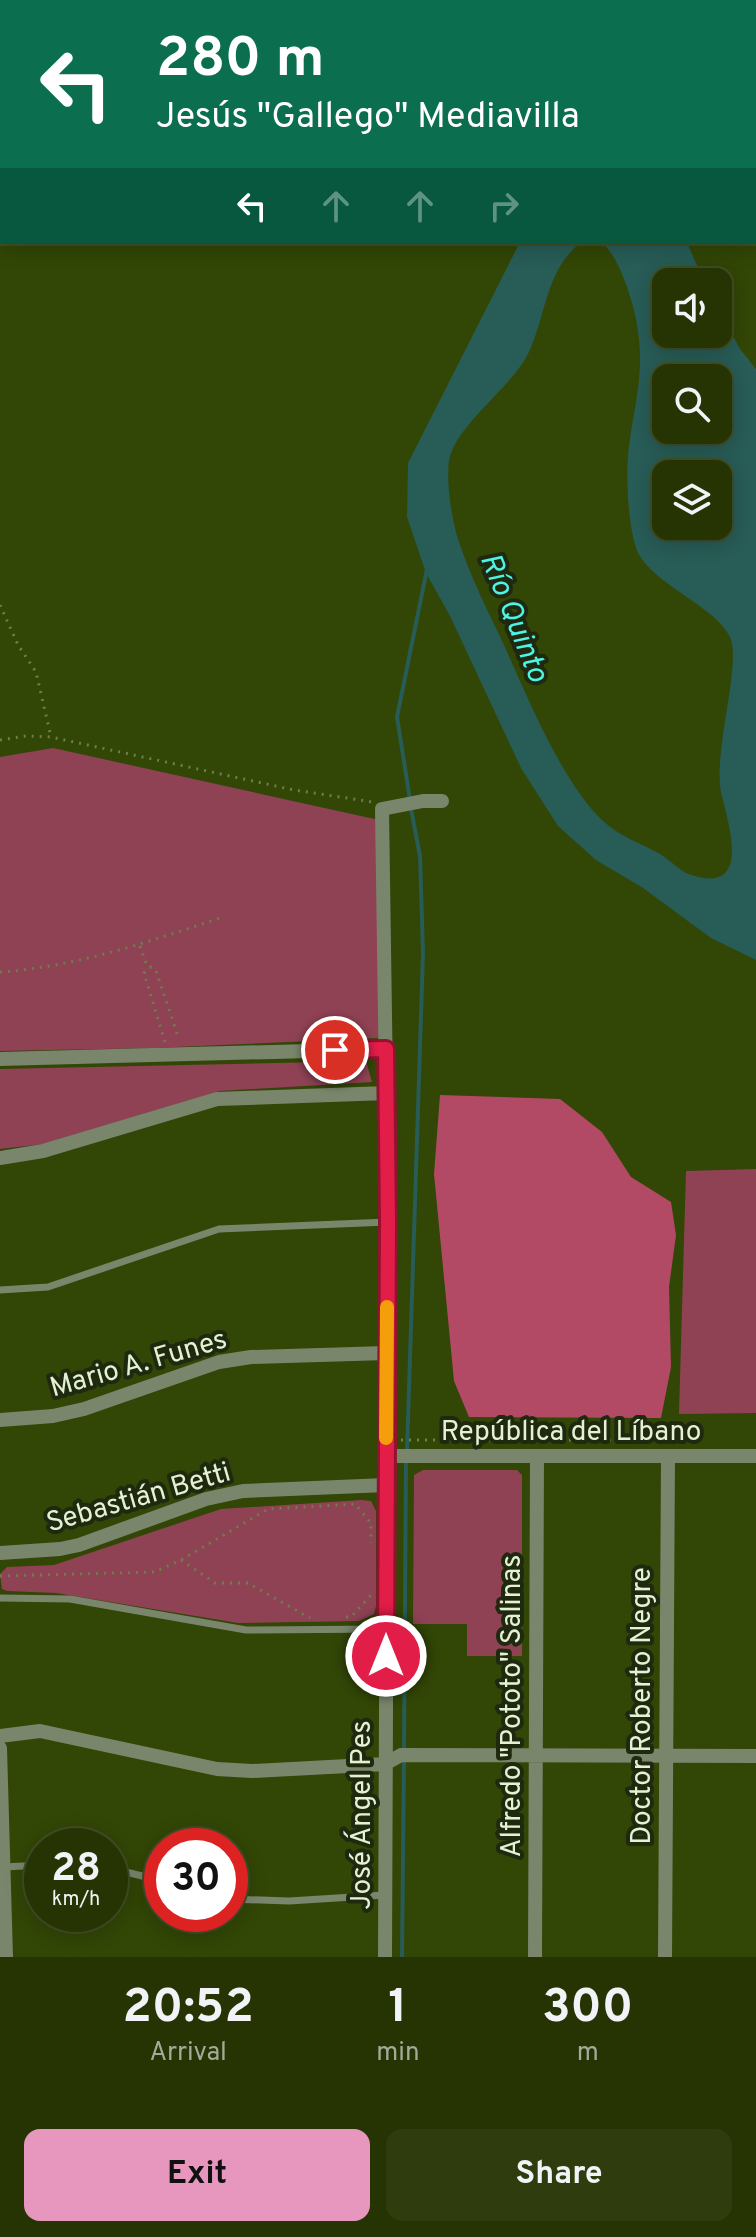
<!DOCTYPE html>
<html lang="en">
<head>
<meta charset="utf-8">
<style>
  body { margin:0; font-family:Overpass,sans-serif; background:#2e3c0e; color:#f1f3f6; height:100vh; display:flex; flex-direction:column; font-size:30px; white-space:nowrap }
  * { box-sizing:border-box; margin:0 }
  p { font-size:26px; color:#a4aa9a }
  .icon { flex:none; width:44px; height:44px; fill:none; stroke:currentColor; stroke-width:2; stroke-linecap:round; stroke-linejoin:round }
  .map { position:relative; height:1957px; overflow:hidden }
  .details { display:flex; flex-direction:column; background:#263404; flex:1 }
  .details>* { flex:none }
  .banner { position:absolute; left:0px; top:0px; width:756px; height:244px; box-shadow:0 4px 20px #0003,0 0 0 2px #424f26; background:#0b6e4f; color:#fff; overflow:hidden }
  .tools { position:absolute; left:652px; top:268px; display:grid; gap:16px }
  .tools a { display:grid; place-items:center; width:80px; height:80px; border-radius:16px; background:#263404; box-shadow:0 4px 20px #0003,0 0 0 2px #424f26; font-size:40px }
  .speed { position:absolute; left:24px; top:1828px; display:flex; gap:16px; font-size:40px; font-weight:700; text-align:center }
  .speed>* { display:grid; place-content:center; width:104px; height:104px; border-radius:50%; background:#263404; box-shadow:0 4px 20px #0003,0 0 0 2px #424f26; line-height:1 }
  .speed small { font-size:20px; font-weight:400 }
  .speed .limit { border:12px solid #d22; background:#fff; color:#111 }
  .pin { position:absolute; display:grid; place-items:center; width:68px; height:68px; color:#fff; margin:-34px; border:4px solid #fff; border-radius:50%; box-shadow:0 2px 8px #0007 }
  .me { position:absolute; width:88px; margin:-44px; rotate:0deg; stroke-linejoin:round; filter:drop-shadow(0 0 6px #0008) }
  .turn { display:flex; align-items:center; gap:28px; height:168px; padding:0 24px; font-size:36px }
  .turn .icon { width:104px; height:104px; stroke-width:2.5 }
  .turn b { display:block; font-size:56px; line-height:68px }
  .lanes { display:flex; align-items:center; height:76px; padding:0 24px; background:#0003; justify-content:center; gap:40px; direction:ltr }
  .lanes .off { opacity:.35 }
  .eta { display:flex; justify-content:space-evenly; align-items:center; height:136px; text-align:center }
  .eta b { font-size:48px; font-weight:700; line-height:56px }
  .action { display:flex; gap:16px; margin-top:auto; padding:16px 24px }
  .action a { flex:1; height:92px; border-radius:16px; background:#e797bd; color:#111; font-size:32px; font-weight:700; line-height:92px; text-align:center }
  .action a+a { background:#2e3c0e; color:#f1f3f6 }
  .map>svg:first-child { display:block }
  .green { fill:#8f4254 }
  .forest { fill:#b34a65 }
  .water { fill:#285c56; fill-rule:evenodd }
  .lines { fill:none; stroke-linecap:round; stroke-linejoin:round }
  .stream { stroke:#285c56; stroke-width:4 }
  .path { stroke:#6c7e49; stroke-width:3; stroke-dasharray:2 6; stroke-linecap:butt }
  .lane { stroke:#7a866c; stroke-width:7 }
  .street { stroke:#7a866c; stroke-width:14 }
  .route-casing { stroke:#92132f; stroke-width:20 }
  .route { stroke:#e11d48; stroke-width:14 }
  .slow { stroke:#f59e0b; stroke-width:14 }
  .labels { text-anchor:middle; stroke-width:8; stroke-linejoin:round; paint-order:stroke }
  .street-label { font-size:28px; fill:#e4f2d2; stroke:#1f2910 }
  .water-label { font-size:30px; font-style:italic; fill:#4df3e5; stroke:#1f2910 }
</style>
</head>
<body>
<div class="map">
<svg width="756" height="1957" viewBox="0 0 756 1957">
  <rect width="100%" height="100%" fill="#324606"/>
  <!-- green -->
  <path class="green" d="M53 748 379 820 380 1038 153 1048 0 1051V757Z
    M366 1061 372 1082 220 1091 43 1144 0 1149V1069Z
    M756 1169V1413L679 1414 686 1171Z
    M423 1470H517L522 1475V1656H467V1624H413L414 1475Z
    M361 1500 371 1501 376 1511V1606L374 1614 359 1621 238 1623 56 1593 7 1591 2 1589 0 1574 7 1567 54 1565 221 1509Z"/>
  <!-- forest -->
  <path class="forest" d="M440 1095 560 1099 602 1132 631 1177 671 1202 676 1235 669 1287 671 1367 661 1418 469 1417 454 1381 434 1174Z"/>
  <!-- water -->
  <path class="water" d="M520 242H582C546 267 546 317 528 354 510 389 455 426 449 461 446 483 452 522 459 542 471 578 488 611 504 645 527 696 562 782 602 820 617 835 642 844 660 854 670 860 680 871 691 875 753 895 728 823 721 792 713 752 742 662 730 637 715 607 663 589 641 558 628 539 626 479 628 455 631 423 640 392 640 359 640 331 634 305 624 279 619 266 612 251 601 242H687L704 282H666V334H718V308L740 349 756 369V960L711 938 643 888 596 860 558 826 521 768 450 616 426 573 407 517 408 463ZM666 378H718V430H666ZM666 474H718V526H666Z"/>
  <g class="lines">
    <!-- stream -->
    <path class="stream" d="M410 800 397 717 427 569
      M407 1451 423 953 420 856 411 809
      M404 1751 406 1459
      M402 1957 404 1759"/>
    <!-- path -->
    <path class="path" d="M0 605 18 645 36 672 51 737
      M0 740 26 736 51 737 294 790 373 802
      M140 946 148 969
      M0 972C76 967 151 941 223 917
      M165 1042 144 973 151 967 156 971 179 1039
      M401 1440H698
      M181 1560 215 1583H248L310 1618
      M0 1576 154 1572 181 1560 268 1509 355 1504 371 1523V1543
      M346 1617H351L372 1594"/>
    <!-- lane -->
    <path class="lane" d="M0 1290 48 1287 219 1229 388 1222
      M0 1598 70 1599 246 1630 386 1629
      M4 1867 42 1865
      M110 1868 162 1881
      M230 1899 289 1901 385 1895"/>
    <!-- street -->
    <path class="street" d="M0 1059 386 1049
      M0 1158 43 1151 217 1099 387 1093
      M0 1420 53 1416 84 1409 219 1362 251 1357 386 1353
      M386 1456H756
      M0 1553 60 1549 79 1545 206 1499 243 1491 386 1485
      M0 1736 40 1731 217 1769 252 1771 385 1764 401 1755 756 1756
      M0 1748 6 1957
      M385 1957 388 1222 382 809 423 801H442
      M535 1957 537 1456
      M665 1957 668 1456"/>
  </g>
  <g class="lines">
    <defs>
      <path id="route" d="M335 1050 386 1049 388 1222 386 1656"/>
    </defs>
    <!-- route casing -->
    <use href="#route" class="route-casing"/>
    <!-- route -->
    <use href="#route" class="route"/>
    <!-- slow -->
    <path class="slow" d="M386 1438 387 1307"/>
  </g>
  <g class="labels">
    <!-- street labels -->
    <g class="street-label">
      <text transform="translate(138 1362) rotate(-16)" y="10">Mario A. Funes</text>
      <text x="571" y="1440">República del Líbano</text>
      <text transform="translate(138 1496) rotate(-16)" y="10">Sebastián Betti</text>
      <text transform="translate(510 1706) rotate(-90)" y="10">Alfredo "Pototo" Salinas</text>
      <text transform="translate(640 1706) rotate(-90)" y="10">Doctor Roberto Negre</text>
      <text transform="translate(360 1815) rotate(-90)" y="10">José Ángel Pes</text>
    </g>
    <!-- water labels -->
    <g class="water-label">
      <text transform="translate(515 617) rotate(68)" y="10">Río Quinto</text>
    </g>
  </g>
</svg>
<div class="tools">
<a><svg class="icon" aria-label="sound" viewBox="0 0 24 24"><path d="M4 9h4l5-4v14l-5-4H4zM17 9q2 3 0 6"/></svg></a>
<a><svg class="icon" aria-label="search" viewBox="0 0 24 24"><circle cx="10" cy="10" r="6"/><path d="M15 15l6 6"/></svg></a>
<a><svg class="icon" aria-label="layers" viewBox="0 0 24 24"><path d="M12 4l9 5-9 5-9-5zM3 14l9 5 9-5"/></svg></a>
</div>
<div class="speed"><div>28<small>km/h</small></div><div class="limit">30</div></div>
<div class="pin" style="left:335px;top:1050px;background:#d93025"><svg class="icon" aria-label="arrive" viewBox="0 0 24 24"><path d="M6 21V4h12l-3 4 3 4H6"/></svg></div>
<svg class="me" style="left:386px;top:1656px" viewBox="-20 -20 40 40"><circle r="17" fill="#e11d48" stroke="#fff" stroke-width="3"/><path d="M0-11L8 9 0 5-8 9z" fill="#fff"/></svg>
<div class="banner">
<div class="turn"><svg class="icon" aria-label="left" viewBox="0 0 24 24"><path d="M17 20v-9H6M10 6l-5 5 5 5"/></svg><div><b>280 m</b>Jesús &quot;Gallego&quot; Mediavilla</div></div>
<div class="lanes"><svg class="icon" aria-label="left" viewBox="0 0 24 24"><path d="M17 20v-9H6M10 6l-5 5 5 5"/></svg><svg class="icon off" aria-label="ahead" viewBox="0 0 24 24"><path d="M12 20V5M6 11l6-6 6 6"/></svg><svg class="icon off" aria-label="ahead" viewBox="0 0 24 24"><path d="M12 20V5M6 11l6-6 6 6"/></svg><svg class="icon off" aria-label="right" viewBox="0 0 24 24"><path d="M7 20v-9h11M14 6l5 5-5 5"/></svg></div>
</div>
</div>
<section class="details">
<div class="eta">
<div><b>20:52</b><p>Arrival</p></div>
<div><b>1</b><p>min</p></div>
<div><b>300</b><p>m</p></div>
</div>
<div class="action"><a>Exit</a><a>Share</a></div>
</section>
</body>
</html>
